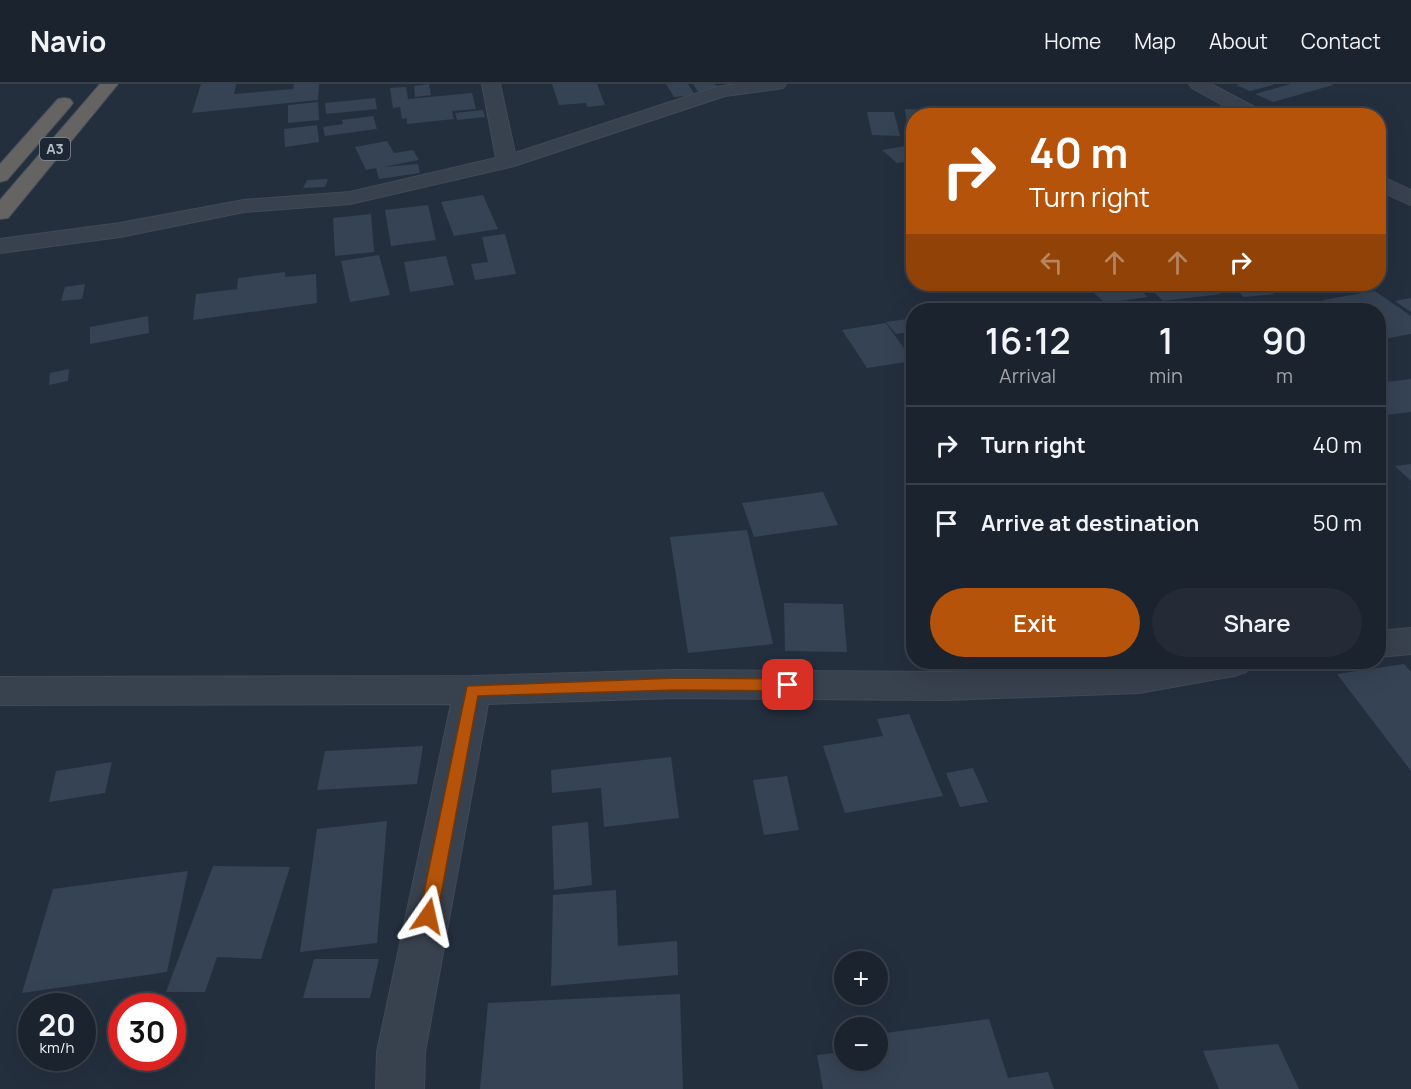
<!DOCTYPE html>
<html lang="en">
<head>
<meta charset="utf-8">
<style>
  body { margin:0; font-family:Manrope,sans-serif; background:#242b36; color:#f1f3f6; height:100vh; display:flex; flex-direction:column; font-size:22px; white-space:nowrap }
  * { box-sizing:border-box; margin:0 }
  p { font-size:20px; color:#a0a4aa }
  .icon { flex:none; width:33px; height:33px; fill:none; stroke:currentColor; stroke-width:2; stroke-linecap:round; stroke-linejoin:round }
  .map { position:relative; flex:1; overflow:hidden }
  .drawer { position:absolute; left:906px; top:219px; width:480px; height:366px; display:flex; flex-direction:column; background:#1b232e; border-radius:24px; box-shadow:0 6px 24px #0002,0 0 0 2px #39404a }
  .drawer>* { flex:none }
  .top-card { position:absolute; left:906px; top:24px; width:480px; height:183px; border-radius:24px; box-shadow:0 6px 24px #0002,0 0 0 2px #39404a; background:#b45309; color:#fff; overflow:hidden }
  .fabs { position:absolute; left:834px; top:867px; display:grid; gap:12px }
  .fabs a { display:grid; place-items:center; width:54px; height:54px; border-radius:50%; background:#1b232e; box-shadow:0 6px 24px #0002,0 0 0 2px #39404a; font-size:30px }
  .speed { position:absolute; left:18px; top:909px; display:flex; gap:12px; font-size:30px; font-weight:700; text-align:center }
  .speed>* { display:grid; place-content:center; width:78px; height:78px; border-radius:50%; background:#1b232e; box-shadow:0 6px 24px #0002,0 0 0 2px #39404a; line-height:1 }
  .speed small { font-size:15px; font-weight:400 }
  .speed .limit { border:9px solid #d22; background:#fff; color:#111 }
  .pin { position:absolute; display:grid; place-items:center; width:51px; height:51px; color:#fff; margin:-26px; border-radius:12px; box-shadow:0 3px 9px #0006 }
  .me { position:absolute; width:66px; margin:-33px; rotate:11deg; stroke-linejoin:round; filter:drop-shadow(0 0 4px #0008) }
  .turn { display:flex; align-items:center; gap:21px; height:126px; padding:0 24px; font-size:27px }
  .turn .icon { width:78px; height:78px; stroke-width:2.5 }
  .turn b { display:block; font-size:42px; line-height:51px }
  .lanes { display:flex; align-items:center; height:57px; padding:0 24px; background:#0003; justify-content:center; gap:30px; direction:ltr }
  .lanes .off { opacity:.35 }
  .eta { display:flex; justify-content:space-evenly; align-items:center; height:102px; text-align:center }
  .eta b { font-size:36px; font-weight:600; line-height:42px }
  .cta { display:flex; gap:12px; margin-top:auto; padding:12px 24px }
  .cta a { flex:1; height:69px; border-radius:36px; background:#b45309; color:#fff; font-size:24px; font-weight:600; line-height:69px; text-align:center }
  .cta a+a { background:#242b36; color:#f1f3f6 }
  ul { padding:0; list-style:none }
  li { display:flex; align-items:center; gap:18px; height:78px; padding:0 24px; border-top:2px solid #39404a }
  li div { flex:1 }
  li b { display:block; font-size:22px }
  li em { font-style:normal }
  header { display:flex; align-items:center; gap:36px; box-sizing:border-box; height:84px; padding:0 30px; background:#1b232e; border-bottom:2px solid #39404a }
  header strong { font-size:28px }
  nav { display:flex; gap:33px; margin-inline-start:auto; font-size:21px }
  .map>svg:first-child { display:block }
  .building { fill:#364354 }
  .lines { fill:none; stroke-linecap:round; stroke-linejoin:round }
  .minor-casing { stroke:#414a57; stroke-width:2 }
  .trunk-casing { stroke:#434c59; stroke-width:2 }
  .minor { fill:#38414e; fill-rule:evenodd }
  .trunk { fill:#656462; fill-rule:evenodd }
  .route { fill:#b45309; stroke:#753606; stroke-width:1.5 }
  .labels { text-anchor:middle; stroke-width:6; stroke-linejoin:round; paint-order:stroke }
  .shield { fill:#1d2633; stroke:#878f9c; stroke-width:1.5 }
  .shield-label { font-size:14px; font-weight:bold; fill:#b4bcc9 }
</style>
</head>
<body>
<header>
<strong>Navio</strong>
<nav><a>Home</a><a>Map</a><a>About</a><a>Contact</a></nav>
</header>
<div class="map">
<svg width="1411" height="1005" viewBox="0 0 1411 1005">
  <rect width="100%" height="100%" fill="#242f3e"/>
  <!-- building -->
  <path class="building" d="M201 0H236L234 10 293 5 294 0H319L318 16 192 29Z
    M429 0 431 11 415 13 414 2Z
    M552 0H597L605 21 587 23 586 19 559 21Z
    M666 0H688L695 11 674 13Z
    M693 0H715L718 6 698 8Z
    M1240 0H1273V1L1250 7 1236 1Z
    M1291 0H1332L1333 1 1273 18 1255 10Z
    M406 3 408 15 472 9 476 25 452 27 454 35 407 40V34L402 35 400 23 393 24 390 4Z
    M375 14 377 25 326 30 325 19Z
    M318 18 319 36 288 39V21Z
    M905 25 941 26 942 32H914V48H908Z
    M483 26 485 33 457 36 455 29Z
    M867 28H894L900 52 872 51Z
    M373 32 377 45 325 52 323 43 343 40 342 36Z
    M317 41 319 58 285 63 284 45Z
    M387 57 394 69 413 66 419 76 383 83 418 80 420 89 379 95 376 84 366 86 355 63Z
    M906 62 914 68V77L897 79 882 66Z
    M328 95 325 103 303 104 307 96Z
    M483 111 498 145 454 152 441 118Z
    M428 121 436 156 391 162 385 126Z
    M371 130 374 168 335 172 333 134Z
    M505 150 516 190 475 196 471 180 488 178 482 153Z
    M379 171 390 211 350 218 341 177Z
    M446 172 454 201 410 208 404 178Z
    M285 188V193L316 190 317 219 193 236 196 210 237 205 238 194Z
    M85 200 82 215 61 217 65 203Z
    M1084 200H1133L1148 213 1105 219Z
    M1146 200H1210L1221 210 1163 217Z
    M1229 200H1263L1274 210 1244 213Z
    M1375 207 1411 232V250L1378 256V226H1337L1323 216Z
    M1411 214V228L1395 217Z
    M1198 217 1207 225 1174 226 1168 221Z
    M1159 219 1167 226H1115V225Z
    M148 232 149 249 90 260V243Z
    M914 234V247L896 250 886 238Z
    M886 239 913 277 867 284 842 246Z
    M69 285 68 297 49 301 50 289Z
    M1411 295V328L1378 332V299Z
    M1411 380V397L1395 382Z
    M823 408 838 441 754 453 742 419Z
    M747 446 773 560 688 569 670 453Z
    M784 519 843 520 847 568 785 567Z
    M1404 580 1411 588V687L1337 590Z
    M909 630 943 712 845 729 823 662 883 652 877 635Z
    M423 662 417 700 317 706 325 667Z
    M671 673 679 734 604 743 601 704 552 709 551 686Z
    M112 678 105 709 49 718 56 687Z
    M973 684 988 718 960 723 946 689Z
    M787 692 799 746 764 751 753 696Z
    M387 737 377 859 300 868 317 745Z
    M588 738 592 801 554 806 552 742Z
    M213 782 290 783 261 875 217 873 205 908H166Z
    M188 787 167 888 22 909 53 805Z
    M616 806 618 862 677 857 678 891 551 902 553 811Z
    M314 875H379L370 914H303Z
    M680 910 683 1005H480L488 919Z
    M989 935 1008 994 1048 988 1054 1005H823L817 971 844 968V976H878V950Z
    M1278 960 1299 1005H1219L1203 967Z"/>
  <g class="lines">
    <defs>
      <path id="minor" d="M482 0H500L515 69 716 3 735 0H786L783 4 777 5 725 12 514 82 350 120 244 128 120 153 0 169V155L120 139 244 116 350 108 496 74Z
        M1189 0H1211L1264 28 1266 32H1242L1192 4Z
        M1378 91 1411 106V121L1378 106Z
        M1411 544V570L1378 573V547Z
        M1159 578H1252L1246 588 1234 592 1139 609 945 616 676 614 488 620 425 968 424 1005H376L377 968 451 620 0 621V593L472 592 676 586 945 588 1139 581Z"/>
      <path id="trunk" d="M100 0H118L8 134 0 135V116Z
        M64 14 70 15 73 19 70 23 7 96 0 98V80L58 15Z"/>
    </defs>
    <!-- minor casing -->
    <use href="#minor" class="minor-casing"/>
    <!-- trunk casing -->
    <use href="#trunk" class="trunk-casing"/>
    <!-- minor -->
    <use href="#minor" class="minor"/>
    <!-- trunk -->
    <use href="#trunk" class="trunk"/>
  </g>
  <!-- route -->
  <path class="route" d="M676 594 788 595 793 597 795 601 793 605 788 607 676 606 478 612 437 832 434 838 428 841 422 838 419 832 467 602Z"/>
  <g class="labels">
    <!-- shield labels -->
    <rect class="shield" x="40" y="54" width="30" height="22" rx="4.5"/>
    <g class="shield-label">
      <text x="55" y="70">A3</text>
    </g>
  </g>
</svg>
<div class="fabs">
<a>+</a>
<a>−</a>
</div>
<div class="speed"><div>20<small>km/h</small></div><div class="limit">30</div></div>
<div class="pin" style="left:788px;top:601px;background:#d93025"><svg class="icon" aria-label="arrive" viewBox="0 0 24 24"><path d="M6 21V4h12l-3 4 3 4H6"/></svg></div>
<svg class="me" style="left:428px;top:832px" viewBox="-20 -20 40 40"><path d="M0-17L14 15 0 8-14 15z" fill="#b45309" stroke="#fff" stroke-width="4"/></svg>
<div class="top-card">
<div class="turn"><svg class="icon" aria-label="right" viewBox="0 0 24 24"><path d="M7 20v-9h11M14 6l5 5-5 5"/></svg><div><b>40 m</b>Turn right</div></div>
<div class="lanes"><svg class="icon off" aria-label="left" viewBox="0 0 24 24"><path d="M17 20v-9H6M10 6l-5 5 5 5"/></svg><svg class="icon off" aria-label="ahead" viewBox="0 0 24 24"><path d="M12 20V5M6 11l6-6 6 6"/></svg><svg class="icon off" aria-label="ahead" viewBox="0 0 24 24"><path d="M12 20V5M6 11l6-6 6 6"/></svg><svg class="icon" aria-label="right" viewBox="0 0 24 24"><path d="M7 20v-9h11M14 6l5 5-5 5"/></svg></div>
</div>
<section class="drawer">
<div class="eta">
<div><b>16:12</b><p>Arrival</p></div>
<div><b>1</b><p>min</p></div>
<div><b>90</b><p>m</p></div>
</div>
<ul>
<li><svg class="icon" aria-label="right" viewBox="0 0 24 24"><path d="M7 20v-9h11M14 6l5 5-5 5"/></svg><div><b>Turn right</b></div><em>40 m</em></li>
<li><svg class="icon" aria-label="arrive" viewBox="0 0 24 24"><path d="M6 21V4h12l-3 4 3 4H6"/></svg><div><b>Arrive at destination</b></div><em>50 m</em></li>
</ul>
<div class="cta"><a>Exit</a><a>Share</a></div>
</section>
</div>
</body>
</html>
